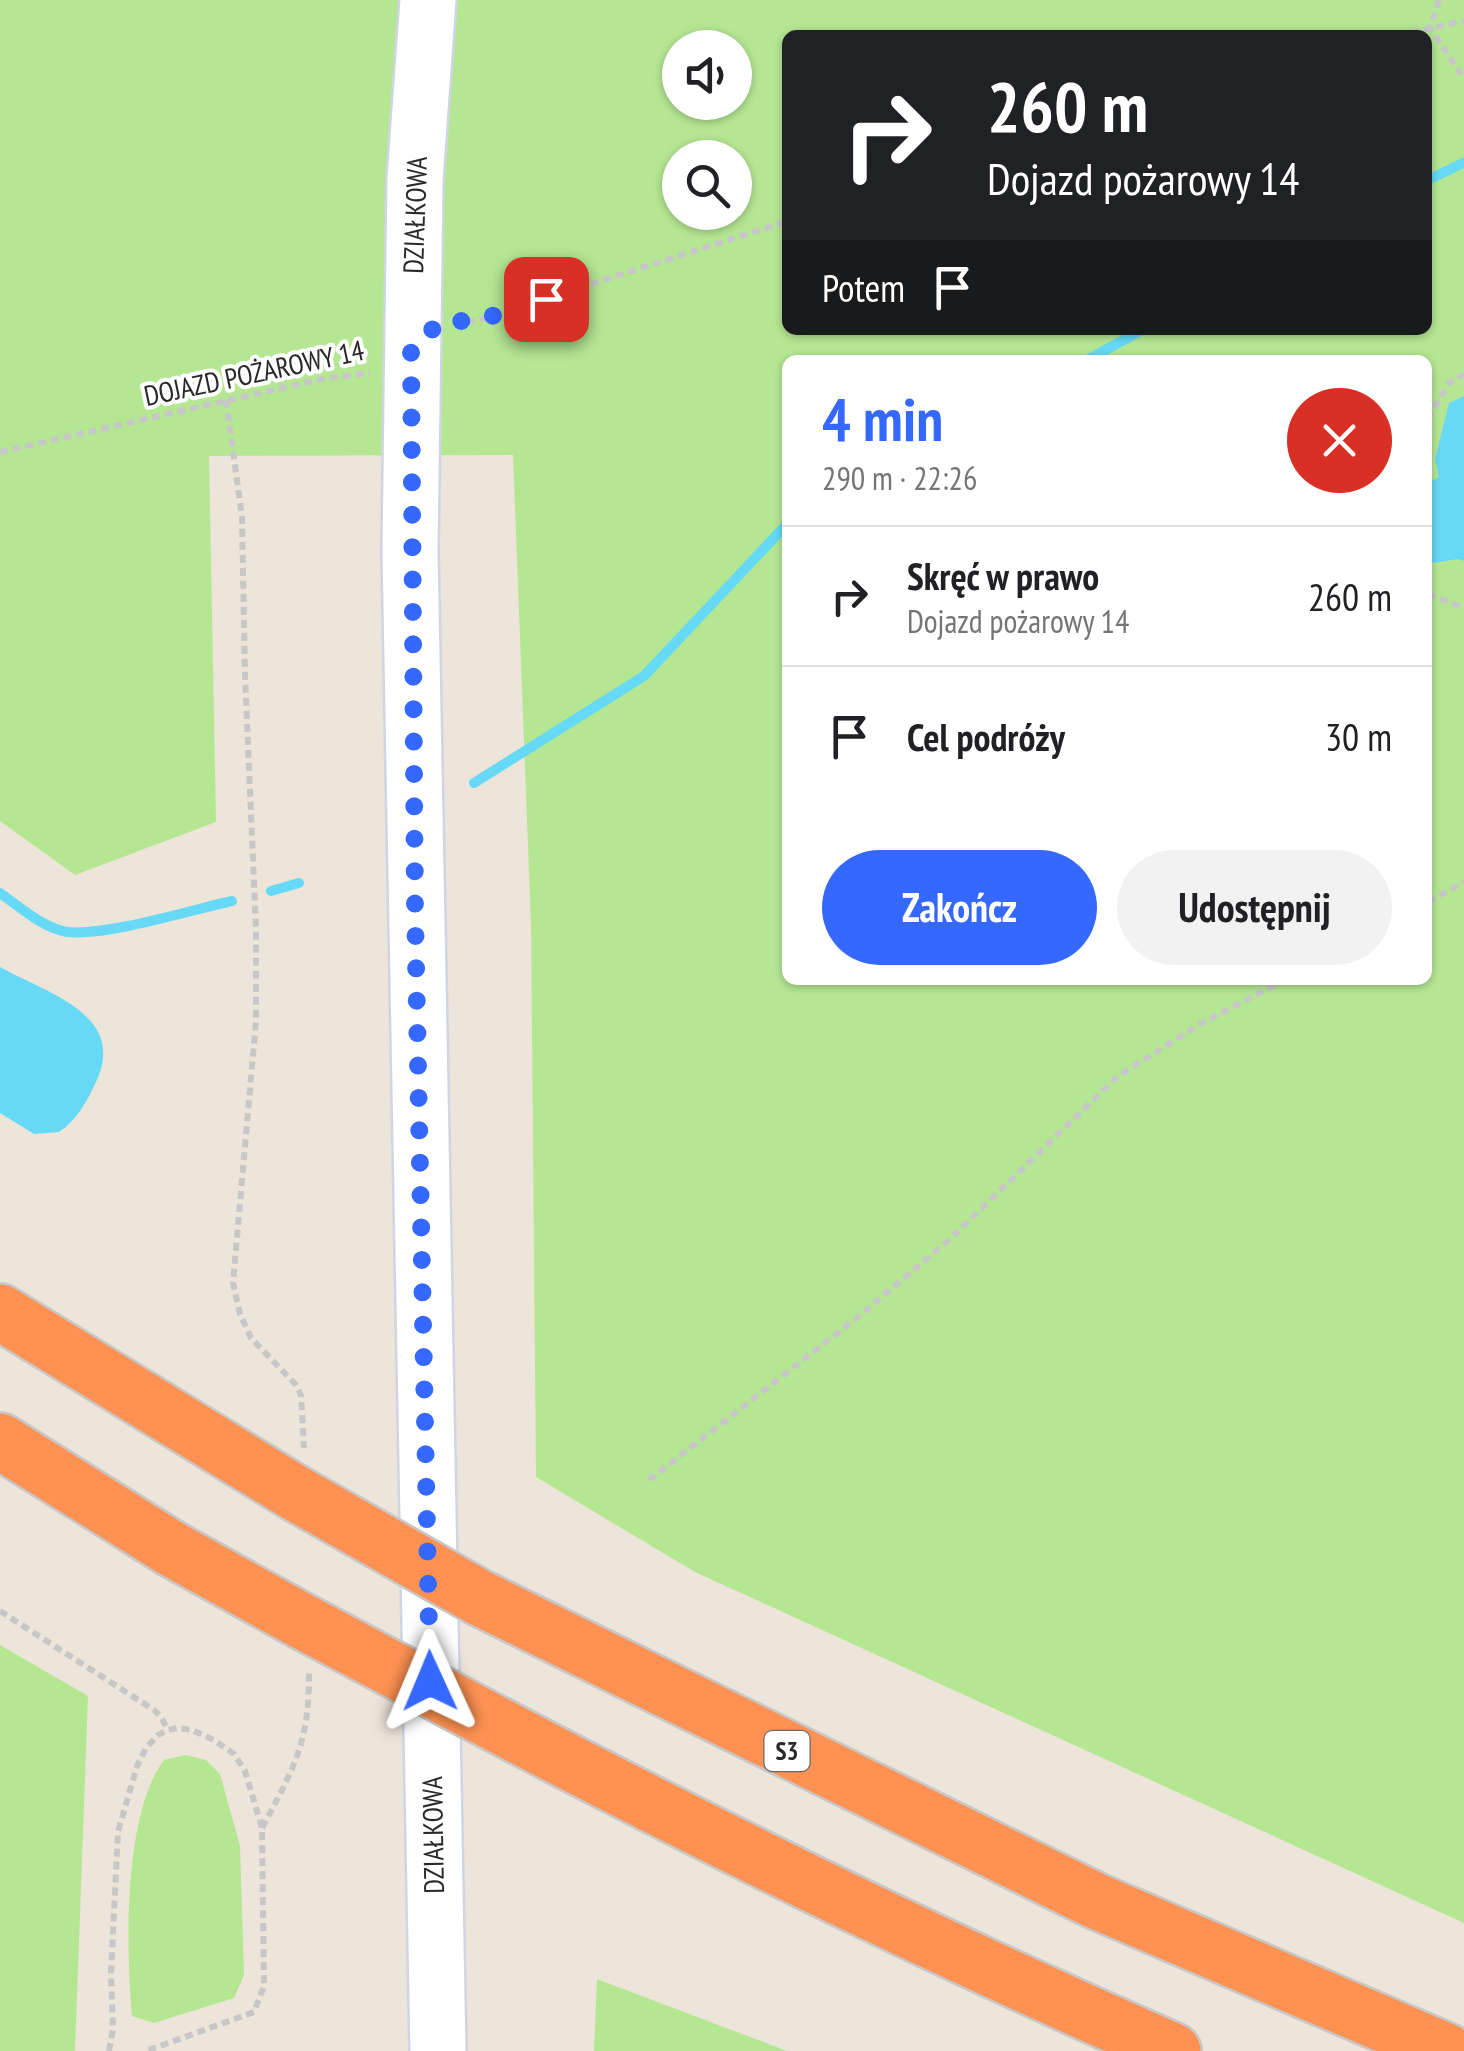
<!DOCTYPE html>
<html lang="pl">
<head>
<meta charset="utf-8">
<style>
  body { margin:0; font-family:"PT Sans Narrow",sans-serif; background:#f2f2f2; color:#202124; height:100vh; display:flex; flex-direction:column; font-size:38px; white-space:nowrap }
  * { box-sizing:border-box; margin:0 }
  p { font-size:32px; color:#757577 }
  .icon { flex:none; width:55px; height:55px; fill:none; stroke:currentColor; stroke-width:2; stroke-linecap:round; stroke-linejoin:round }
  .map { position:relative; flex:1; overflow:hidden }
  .sheet { position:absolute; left:782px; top:355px; width:650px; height:630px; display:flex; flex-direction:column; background:#fff; border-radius:15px; box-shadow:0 2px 8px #0004 }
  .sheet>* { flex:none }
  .hud { position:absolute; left:782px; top:30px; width:650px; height:305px; border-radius:15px; box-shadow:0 2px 8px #0004; background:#202124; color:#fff; overflow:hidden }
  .controls { position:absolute; left:662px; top:30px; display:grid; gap:20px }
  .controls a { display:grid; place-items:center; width:90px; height:90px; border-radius:50%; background:#fff; box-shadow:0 2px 8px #0004; font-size:50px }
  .pin { position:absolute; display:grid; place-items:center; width:85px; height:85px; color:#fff; margin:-42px; border-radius:20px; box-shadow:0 5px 15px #0006 }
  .me { position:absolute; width:110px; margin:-55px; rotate:359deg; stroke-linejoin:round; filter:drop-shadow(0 0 8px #0008) }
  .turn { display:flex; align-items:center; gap:35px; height:210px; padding:0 40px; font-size:45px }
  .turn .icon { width:130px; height:130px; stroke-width:2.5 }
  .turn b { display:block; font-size:70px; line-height:85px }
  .then { display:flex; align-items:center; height:95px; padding:0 40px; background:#0003; gap:20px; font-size:38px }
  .round { display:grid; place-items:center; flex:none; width:105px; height:105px; border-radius:52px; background:#f2f2f2 }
  .headline { display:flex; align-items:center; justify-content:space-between; height:170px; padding:0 40px }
  h1 { font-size:60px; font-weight:800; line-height:75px; color:#3568ff }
  .action { display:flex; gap:20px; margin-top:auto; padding:20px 40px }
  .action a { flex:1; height:115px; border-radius:60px; background:#3568ff; color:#fff; font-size:40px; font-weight:800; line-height:115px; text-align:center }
  .action a+a { background:#f2f2f2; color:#202124 }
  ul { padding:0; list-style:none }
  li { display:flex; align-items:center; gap:30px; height:140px; padding:0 40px; border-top:2px solid #e0e0e0 }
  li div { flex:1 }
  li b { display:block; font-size:38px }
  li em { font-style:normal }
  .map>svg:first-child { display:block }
  .green { fill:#b5e793; fill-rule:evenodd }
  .water { fill:#66d9f6 }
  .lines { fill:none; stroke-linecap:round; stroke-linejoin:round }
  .stream { stroke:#66d9f6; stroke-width:10 }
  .secondary-casing { stroke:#cfd5e4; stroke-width:60 }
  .highway-casing { stroke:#c7c7c7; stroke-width:60 }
  .path { stroke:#c7c7c7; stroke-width:6; stroke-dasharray:8 5; stroke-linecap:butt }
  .secondary { stroke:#fff; stroke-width:55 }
  .highway { stroke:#ff9253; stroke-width:55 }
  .highway-bridge-casing { stroke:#c7c7c7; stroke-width:60; stroke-linecap:butt }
  .highway-bridge { stroke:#ff9253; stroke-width:55 }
  .route { stroke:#3568ff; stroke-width:18; stroke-dasharray:0 32.4 }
  .labels { text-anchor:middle; stroke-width:8; stroke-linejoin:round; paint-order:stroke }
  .shield { fill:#fff; stroke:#696969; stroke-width:2.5 }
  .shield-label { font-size:25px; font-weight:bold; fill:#292929 }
  .street-label { font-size:28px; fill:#292929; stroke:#fff }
</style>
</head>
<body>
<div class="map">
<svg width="1464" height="2051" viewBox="0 0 1464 2051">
  <rect width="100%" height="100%" fill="#ede4da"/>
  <!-- green -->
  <path class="green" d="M0 0H1464V1923L695 1572 536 1477 531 924 513 455 209 456 216 822 75 875 0 821ZM788 35H1428V330H788ZM680 48H735V102H680ZM680 158H735V212H680ZM788 360H1428V980H788Z
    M0 1645 88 1696 75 2051H0Z
    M186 1755 206 1760 220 1774 240 1846 244 1975 234 1998 154 2023 132 2016C126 1948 123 1815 164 1760Z
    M597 1979 787 2051H594Z"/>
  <!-- water -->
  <path class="water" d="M1464 396V561L1458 559 1433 563 1428 555V483L1439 477 1435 459 1449 403Z
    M0 967C46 993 128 1014 96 1082 87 1101 77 1120 59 1132L34 1134 0 1113Z"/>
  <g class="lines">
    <!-- stream -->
    <path class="stream" d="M1428 180 1463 163
      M1087 360 1142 330
      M474 783 644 676 788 523
      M271 891 299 883
      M0 893C20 907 44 929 68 932 107 936 191 910 232 901"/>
    <defs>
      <path id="secondary" d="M428 0 415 179 410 551 438 2051"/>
      <path id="highway" d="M0 1312 297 1494
        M0 1441 172 1549 300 1620
        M480 1598 1096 1901 1446 2051
        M481 1716C708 1836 938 1948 1173 2051"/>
    </defs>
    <!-- secondary casing -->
    <use href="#secondary" class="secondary-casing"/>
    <!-- highway casing -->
    <use href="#highway" class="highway-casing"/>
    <!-- path -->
    <path class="path" d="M1439 0 1430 27 1464 79
      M1398 35 1464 21
      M454 321H476L788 221
      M226 400 242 517 245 675 256 930V1021L233 1283 240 1314 251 1338 296 1385 301 1395 304 1448
      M1428 419 1449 383 1464 374
      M0 452 322 379 370 373
      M1428 594 1464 608
      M1428 902 1464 882
      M649 1480 858 1317 950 1239 1117 1077 1200 1024 1284 980
      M0 1611 154 1710 161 1717 168 1730
      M262 1828C294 1768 310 1741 309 1671
      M109 2051 113 2029 111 1973 118 1832 137 1766 146 1748 158 1735 168 1730 178 1728 192 1730 214 1740 234 1754 245 1771 262 1828 264 1986 254 2012 146 2051"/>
    <!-- secondary -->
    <use href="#secondary" class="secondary"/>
    <!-- highway -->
    <use href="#highway" class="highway"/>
    <defs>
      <path id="highway-bridge" d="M297 1494 480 1598
        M300 1620 481 1716"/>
    </defs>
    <!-- highway-bridge casing -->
    <use href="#highway-bridge" class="highway-bridge-casing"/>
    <!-- highway-bridge -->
    <use href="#highway-bridge" class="highway-bridge"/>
  </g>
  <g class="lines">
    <!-- route -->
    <path class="route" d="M430 1681 415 910 411 350 441 321H476L546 299"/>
  </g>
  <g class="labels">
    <!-- shield labels -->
    <rect class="shield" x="764.5" y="1731" width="45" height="40" rx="8"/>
    <g class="shield-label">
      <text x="787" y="1760">S3</text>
    </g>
    <!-- street labels -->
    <g class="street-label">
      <text transform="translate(415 215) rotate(-88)" y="10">DZIAŁKOWA</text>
      <text transform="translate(254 373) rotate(-12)" y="10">DOJAZD POŻAROWY 14</text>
      <text transform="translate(433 1835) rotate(-91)" y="10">DZIAŁKOWA</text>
    </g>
  </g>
</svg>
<div class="controls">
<a><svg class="icon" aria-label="sound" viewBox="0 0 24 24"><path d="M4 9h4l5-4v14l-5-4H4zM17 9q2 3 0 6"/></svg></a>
<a><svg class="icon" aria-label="search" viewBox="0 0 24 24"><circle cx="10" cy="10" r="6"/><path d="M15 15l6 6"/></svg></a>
</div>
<div class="pin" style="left:546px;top:299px;background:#d93025"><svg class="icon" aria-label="arrive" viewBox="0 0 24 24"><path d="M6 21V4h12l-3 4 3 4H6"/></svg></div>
<svg class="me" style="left:430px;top:1681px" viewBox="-20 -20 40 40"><path d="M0-17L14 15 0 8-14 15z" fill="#3568ff" stroke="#fff" stroke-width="4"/></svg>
<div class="hud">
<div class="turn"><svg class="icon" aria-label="right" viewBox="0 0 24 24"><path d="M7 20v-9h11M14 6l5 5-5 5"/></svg><div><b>260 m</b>Dojazd pożarowy 14</div></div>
<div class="then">Potem<svg class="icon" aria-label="arrive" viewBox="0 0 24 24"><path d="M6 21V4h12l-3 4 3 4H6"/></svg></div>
</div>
<section class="sheet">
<div class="headline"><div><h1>4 min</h1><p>290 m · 22:26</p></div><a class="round" style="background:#d93025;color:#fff"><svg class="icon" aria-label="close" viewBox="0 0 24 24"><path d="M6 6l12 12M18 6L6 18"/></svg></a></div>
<ul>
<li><svg class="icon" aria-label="right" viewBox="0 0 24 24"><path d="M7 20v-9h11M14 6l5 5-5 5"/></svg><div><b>Skręć w prawo</b><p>Dojazd pożarowy 14</p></div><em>260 m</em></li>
<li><svg class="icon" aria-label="arrive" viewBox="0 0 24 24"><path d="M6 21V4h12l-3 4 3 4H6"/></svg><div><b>Cel podróży</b></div><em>30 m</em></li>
</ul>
<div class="action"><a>Zakończ</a><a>Udostępnij</a></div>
</section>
</div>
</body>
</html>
